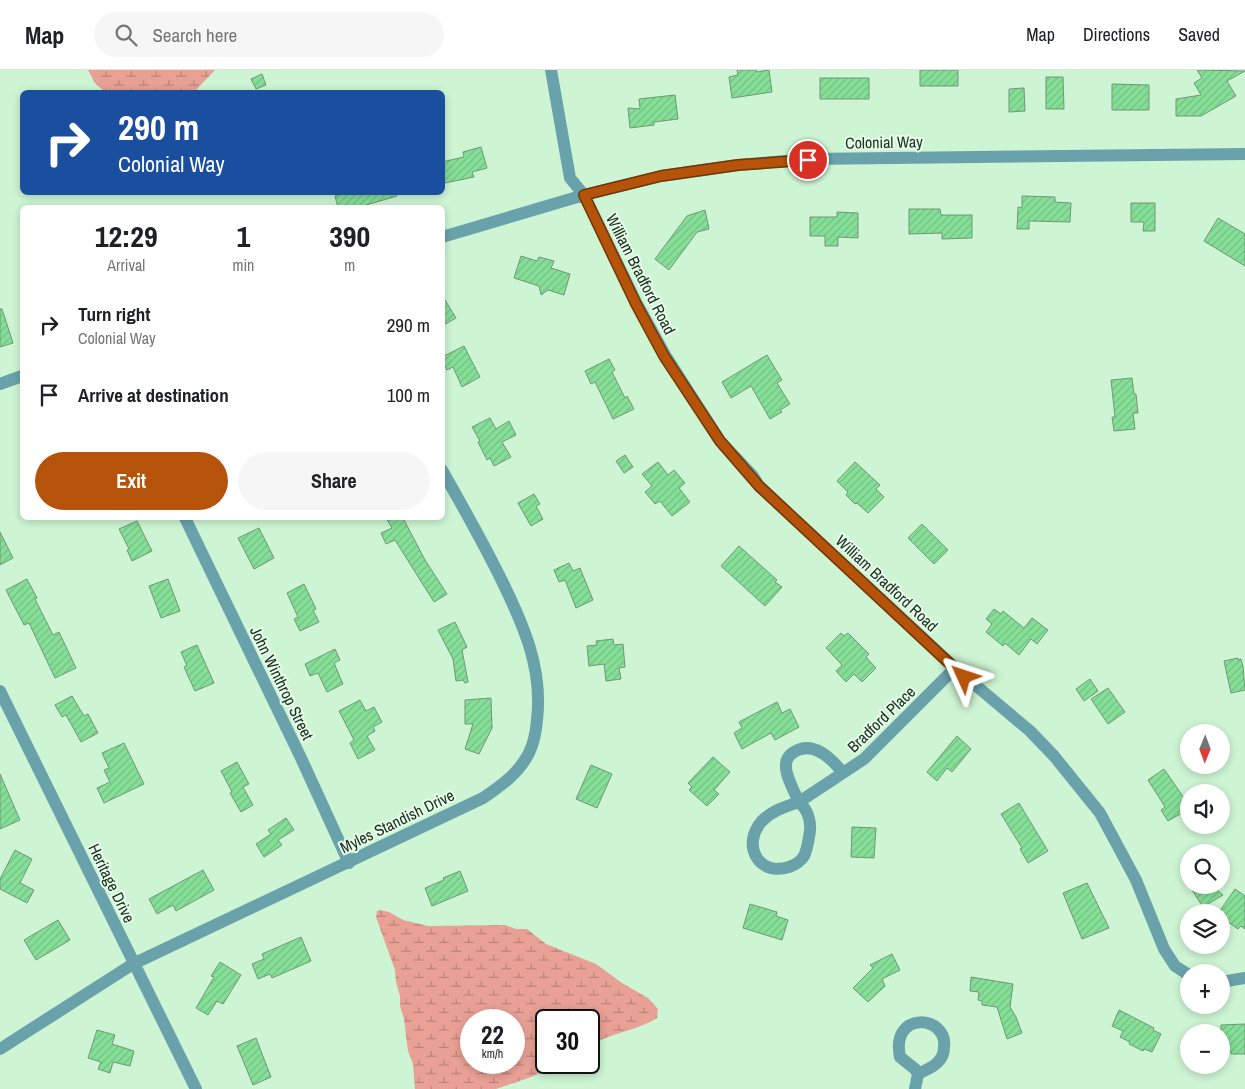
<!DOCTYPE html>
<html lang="en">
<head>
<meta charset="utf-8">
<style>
  body { margin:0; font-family:"Archivo Narrow",sans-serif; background:#f6f6f6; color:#202124; height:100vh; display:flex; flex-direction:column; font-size:19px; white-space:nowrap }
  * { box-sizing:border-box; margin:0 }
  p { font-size:16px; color:#757577 }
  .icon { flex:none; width:28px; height:28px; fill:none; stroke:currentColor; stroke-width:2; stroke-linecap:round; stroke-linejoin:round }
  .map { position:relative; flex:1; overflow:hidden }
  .drawer { position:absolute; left:20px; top:135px; width:425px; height:315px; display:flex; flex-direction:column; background:#fff; border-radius:8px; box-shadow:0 2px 8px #0003 }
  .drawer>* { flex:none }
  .banner { position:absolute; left:20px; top:20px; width:425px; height:105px; border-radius:8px; box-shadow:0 2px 8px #0003; background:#1a4fa0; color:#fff; overflow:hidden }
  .needle { width:32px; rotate:181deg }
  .buttons { position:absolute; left:1180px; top:654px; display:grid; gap:10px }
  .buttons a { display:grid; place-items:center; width:50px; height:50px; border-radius:50%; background:#fff; box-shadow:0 2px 8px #0003; font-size:25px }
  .speed { position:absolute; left:460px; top:939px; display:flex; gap:10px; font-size:25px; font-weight:700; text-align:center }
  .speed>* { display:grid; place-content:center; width:65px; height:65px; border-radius:50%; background:#fff; box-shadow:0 2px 8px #0003; line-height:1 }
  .speed small { font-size:12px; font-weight:400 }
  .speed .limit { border:2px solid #111; border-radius:8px; background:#fff; color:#111 }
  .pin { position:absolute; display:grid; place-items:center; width:42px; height:42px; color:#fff; margin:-21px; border:2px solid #fff; border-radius:50%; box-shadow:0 1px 5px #0007 }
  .me { position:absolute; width:55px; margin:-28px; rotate:312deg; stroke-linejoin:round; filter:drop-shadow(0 0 4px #0008) }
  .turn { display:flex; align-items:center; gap:18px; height:105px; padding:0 15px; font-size:22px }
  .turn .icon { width:65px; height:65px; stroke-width:2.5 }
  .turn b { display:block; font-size:35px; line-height:42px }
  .eta { display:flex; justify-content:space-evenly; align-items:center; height:85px; text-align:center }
  .eta b { font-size:30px; font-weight:700; line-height:35px }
  .cta { display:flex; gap:10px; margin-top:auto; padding:10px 15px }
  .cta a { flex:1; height:58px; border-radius:30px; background:#b45309; color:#fff; font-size:20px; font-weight:700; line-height:58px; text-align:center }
  .cta a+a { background:#f6f6f6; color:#202124 }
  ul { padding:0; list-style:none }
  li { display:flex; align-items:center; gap:15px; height:70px; padding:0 15px }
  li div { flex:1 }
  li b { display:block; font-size:19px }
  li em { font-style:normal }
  header { display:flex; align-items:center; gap:30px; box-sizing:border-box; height:70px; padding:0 25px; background:#fff; border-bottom:1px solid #e0e0e0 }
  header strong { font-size:24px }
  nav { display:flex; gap:28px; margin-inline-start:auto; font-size:18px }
  .search { width:350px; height:45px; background:#f6f6f6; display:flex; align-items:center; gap:12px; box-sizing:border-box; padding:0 18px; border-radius:28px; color:#757577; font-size:19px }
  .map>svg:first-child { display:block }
  .wetland { fill:url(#wetland-marsh); fill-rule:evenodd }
  .building { fill:url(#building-hatch); stroke:#729677 }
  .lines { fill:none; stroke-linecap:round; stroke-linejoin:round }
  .minor { stroke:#6aa2ac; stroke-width:12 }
  .route-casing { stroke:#753606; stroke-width:12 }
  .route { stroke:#b45309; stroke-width:9 }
  .labels { text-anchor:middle; stroke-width:4; stroke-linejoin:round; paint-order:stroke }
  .street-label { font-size:16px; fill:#1d2c20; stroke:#e6fde9 }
</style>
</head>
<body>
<header>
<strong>Map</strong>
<div class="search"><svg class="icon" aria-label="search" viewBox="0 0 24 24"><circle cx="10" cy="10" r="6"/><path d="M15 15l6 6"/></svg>Search here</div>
<nav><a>Map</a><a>Directions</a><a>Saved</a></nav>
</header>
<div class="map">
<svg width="1245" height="1019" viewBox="0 0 1245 1019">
  <defs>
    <pattern id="wetland-marsh" width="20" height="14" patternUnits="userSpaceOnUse" patternTransform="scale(1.25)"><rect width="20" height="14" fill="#e9a095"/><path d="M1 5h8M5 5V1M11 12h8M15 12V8" fill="none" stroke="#bc8379"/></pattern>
    <pattern id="building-hatch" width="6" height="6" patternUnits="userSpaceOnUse" patternTransform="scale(1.25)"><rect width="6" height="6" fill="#85df97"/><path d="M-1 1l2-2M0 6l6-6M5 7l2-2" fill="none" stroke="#72c082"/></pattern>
  </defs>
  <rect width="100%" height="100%" fill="#cdf4d3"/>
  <!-- wetland -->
  <path class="wetland" d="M88 0H215L194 22H105L95 13Z
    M380 840 389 842 403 850 428 856 505 855 516 859H527L546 874 596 894 622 913 648 928 658 939 657 948C636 961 610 963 589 976V950H546V992L560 993 531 1007 496 1019H415L413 994 408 981 404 949 400 936V926L396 912 395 900 376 847 377 841ZM471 950H514V992H471Z"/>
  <!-- building -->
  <path class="building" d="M737 0H756L757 2 769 0 772 22 732 28 729 7 738 5Z
    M920 0H958V16H920Z
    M1197 0 1245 1 1227 11 1236 26 1201 46H1176V29L1201 25 1194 13 1202 8Z
    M262 4 266 15 256 19 251 9Z
    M1046 7H1063L1064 39H1046Z
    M820 8H869V29H820Z
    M1112 14 1149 15V40H1112Z
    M1024 18 1025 41 1009 42V19Z
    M675 25 678 49 654 52V55L630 58 628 38 640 39 639 29Z
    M481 77 487 98 472 102 474 107 445 113 442 105V92L464 87 463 82Z
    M346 122H396L397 126 356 138H338L335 126Z
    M1022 126 1055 127V132L1071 133 1070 152 1029 151V159H1017L1018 137 1022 138Z
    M1131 133H1155V161H1143L1144 152H1131Z
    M909 139H940L941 145H972V168L942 169V163L909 164Z
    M705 140 709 159 697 162 669 200 655 189 687 146Z
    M837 142 858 143V168L838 167V176H825V166H810V147H837Z
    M1218 148 1245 164V196L1204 171Z
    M521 186 537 191 539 187 554 191 551 198 570 204 564 225 548 220 541 225 539 216 514 208Z
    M442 225 456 248 442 256Z
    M0 239H2L13 273 0 277Z
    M464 276 480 307 462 317 453 297 447 300 442 292V287Z
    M767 285 782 310 777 313 790 334 780 340 782 342 770 349 751 316 731 328 722 312Z
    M609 289 615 300 612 302 625 328 627 326 634 339 613 349 595 312 591 314 585 301Z
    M1132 308 1134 324H1136L1138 343H1133L1135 359 1114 361 1112 347H1115L1111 310Z
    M490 348 496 359 509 351 516 365 502 372 511 387 494 396 490 388 487 390 478 372 480 371 472 357Z
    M625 385 633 397 624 403 616 391Z
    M658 392 668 405 674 400 685 413 679 418 690 432 672 446 660 431 655 434 645 422 652 416 642 404Z
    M855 392 880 415 876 419 884 427 868 443 857 433 855 434 846 425 848 422 837 411Z
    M534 424 540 434 536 436 543 449 531 456 518 433Z
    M386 448H403L425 490 447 524 434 532 395 470 386 474 381 463 392 458Z
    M137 451 152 481 132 491 127 480 129 479 119 459Z
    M922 454 948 480 934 494 908 468Z
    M259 458 274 488 254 499 238 468Z
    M0 462 13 488 0 495Z
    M739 476 777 510 775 512 782 517 765 536 721 496Z
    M569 493 573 501 580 498 593 530 576 538 565 510 559 512 554 500Z
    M27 509 37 528 35 529 53 565 59 562 76 598 55 608 29 553 24 555 6 520Z
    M168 509 180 541 161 548 149 516Z
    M304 514 316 539 313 540 319 552 300 561 294 549 298 547 287 523Z
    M994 539 1001 544 1003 541 1024 558 1032 548 1048 560 1037 574 1031 569 1019 585 1005 573 1003 576 986 562 992 554 986 549Z
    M455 552 467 577 462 580 468 612 465 613 463 610 456 611 453 589 438 560Z
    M841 563 844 566 848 563 869 584 866 587 876 598 862 612 854 604 846 612 836 601 842 595 826 578Z
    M613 569 614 575 623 574 625 597 619 598 621 609 606 611 604 594 589 596 587 576 597 575 596 571Z
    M197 575 214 613 195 621 184 597 187 596 181 582Z
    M335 579 340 590 334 593 343 614 327 622 318 603 310 606 305 594Z
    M1238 588V590L1241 589 1243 597 1245 620 1231 623 1224 591Z
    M1090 609 1098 621 1084 631 1076 619Z
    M1108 618 1125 642 1108 654 1091 629Z
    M72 626 84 646 88 644 98 663 81 672 66 645 62 647 55 635Z
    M491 628 492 658 479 684 465 679 473 654H465V630Z
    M360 630 366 641 374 637 382 652 373 657 375 661 367 666 375 680 358 689 350 673 354 670 339 641Z
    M777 632 782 643 790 639 799 657 775 670 771 663 742 679 734 663 742 658 739 652Z
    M957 666 971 679 952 702 947 698 937 711 927 702Z
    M124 673 144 714 104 733 97 718 110 712 104 700 109 698 102 683Z
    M713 687 730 702 714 720 719 724 707 736 689 720 692 717 688 713Z
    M237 692 249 714 243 717 253 735 241 742 230 723 232 722 221 701Z
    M591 695 612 704 597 738 576 729Z
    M1164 699 1184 728 1182 743 1168 751 1161 740 1165 737 1148 710Z
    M0 704 20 750 0 759Z
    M1019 733 1048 781 1028 793 1020 779 1022 778 1001 744Z
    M286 748 294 760 278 770 282 775 264 787 256 774 271 764 268 760Z
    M852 757 876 758 874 788 851 787Z
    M15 780 32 789 20 813 34 820 27 833 0 819V809Z
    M203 800 214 820 176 841 173 835 157 844 149 829Z
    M460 801 468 821 432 836 425 818 444 810 443 808Z
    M1087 813 1109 858 1082 869 1063 823Z
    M1201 815H1211L1223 825 1203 837 1192 820Z
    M1235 819 1245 826V859L1241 856 1238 859 1221 847V842H1219Z
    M750 834 777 842 776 846 788 850 782 870 743 858Z
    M58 850 70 870 36 890 24 870Z
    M301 867 311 891 272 908 270 904 258 909 252 894 264 889 262 884Z
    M892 884 900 900 882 909 885 916 868 932 853 918 873 898 870 895Z
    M220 892 241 905 223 934 217 931 208 945 196 938 214 907 211 906Z
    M971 907 1013 914 1010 937 1016 947 1022 963 1007 969 997 937 982 935V931L978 930 979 922 970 921Z
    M1119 940 1154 958 1153 960 1161 964 1152 982 1144 979 1143 981 1129 974 1130 972 1120 967 1123 961 1112 956Z
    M1245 954V984H1231V982H1221V955Z
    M97 960 115 965 112 974 134 981 130 996 113 992 110 1003 98 999 101 992 88 988Z
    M256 968 271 1007 253 1015 237 976Z"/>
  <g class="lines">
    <!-- minor -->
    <path class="minor" d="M551 0 570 108 584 125 637 234 665 285 720 371 753 406 759 416 955 598 1030 661 1054 686 1100 743 1136 810 1164 879 1175 896 1189 905
      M442 167 584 125 661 106 738 95 808 89 1245 84
      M0 314 22 306
      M185 448 301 688 349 793
      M0 621 196 1019
      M843 703C832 689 813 670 794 682 789 685 786 690 786 695 785 705 795 723 799 732 785 737 773 740 762 751 741 774 758 807 789 797 795 795 801 791 804 786 807 780 808 773 809 767 812 754 809 741 799 732L864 689 955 598
      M1221 912 1245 908
      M0 979 133 894 483 728C501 716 519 703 529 683 534 673 536 661 537 650 543 599 524 556 502 511 484 474 463 437 442 400
      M915 1019 918 1004 915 999 900 987C890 940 948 945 944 977 944 983 942 988 938 992 933 998 925 1000 918 1004"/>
  </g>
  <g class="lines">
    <defs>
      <path id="route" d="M808 90 738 95 661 106 584 125 636 234 664 286 720 371 759 416 964 607"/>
    </defs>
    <!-- route casing -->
    <use href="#route" class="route-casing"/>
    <!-- route -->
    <use href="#route" class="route"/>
  </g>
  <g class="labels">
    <!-- street labels -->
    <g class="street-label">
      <text transform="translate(884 72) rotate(-1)" y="6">Colonial Way</text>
      <text transform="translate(641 204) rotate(63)" y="6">William Bradford Road</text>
      <text transform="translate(887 513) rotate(43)" y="6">William Bradford Road</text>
      <text transform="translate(282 613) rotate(64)" y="6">John Winthrop Street</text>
      <text transform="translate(881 649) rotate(-44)" y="6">Bradford Place</text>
      <text transform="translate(397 751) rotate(-26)" y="6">Myles Standish Drive</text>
      <text transform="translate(112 813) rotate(64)" y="6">Heritage Drive</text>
    </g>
  </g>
</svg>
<div class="buttons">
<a><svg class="needle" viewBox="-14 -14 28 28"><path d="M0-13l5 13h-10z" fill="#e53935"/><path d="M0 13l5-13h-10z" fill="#757577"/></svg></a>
<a><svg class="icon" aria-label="sound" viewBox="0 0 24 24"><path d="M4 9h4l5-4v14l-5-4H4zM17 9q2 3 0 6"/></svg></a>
<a><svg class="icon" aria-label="search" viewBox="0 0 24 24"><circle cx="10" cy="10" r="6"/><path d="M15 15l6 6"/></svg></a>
<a><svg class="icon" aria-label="layers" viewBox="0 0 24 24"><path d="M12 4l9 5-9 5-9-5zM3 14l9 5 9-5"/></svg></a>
<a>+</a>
<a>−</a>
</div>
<div class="speed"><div>22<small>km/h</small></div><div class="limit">30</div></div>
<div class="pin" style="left:808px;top:90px;background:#d93025"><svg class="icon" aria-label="arrive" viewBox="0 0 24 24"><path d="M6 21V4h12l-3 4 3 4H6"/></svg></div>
<svg class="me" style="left:964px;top:607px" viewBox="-20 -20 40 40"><path d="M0-17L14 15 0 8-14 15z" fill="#b45309" stroke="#fff" stroke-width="4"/></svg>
<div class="banner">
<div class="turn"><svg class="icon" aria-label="right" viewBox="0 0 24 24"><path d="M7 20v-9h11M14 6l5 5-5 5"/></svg><div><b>290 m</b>Colonial Way</div></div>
</div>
<section class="drawer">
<div class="eta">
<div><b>12:29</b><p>Arrival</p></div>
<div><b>1</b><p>min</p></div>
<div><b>390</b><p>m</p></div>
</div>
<ul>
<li><svg class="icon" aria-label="right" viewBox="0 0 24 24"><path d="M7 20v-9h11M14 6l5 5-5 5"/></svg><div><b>Turn right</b><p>Colonial Way</p></div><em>290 m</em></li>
<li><svg class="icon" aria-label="arrive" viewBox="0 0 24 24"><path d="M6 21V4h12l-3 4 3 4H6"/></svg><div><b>Arrive at destination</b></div><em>100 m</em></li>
</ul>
<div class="cta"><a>Exit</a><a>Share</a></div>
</section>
</div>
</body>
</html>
